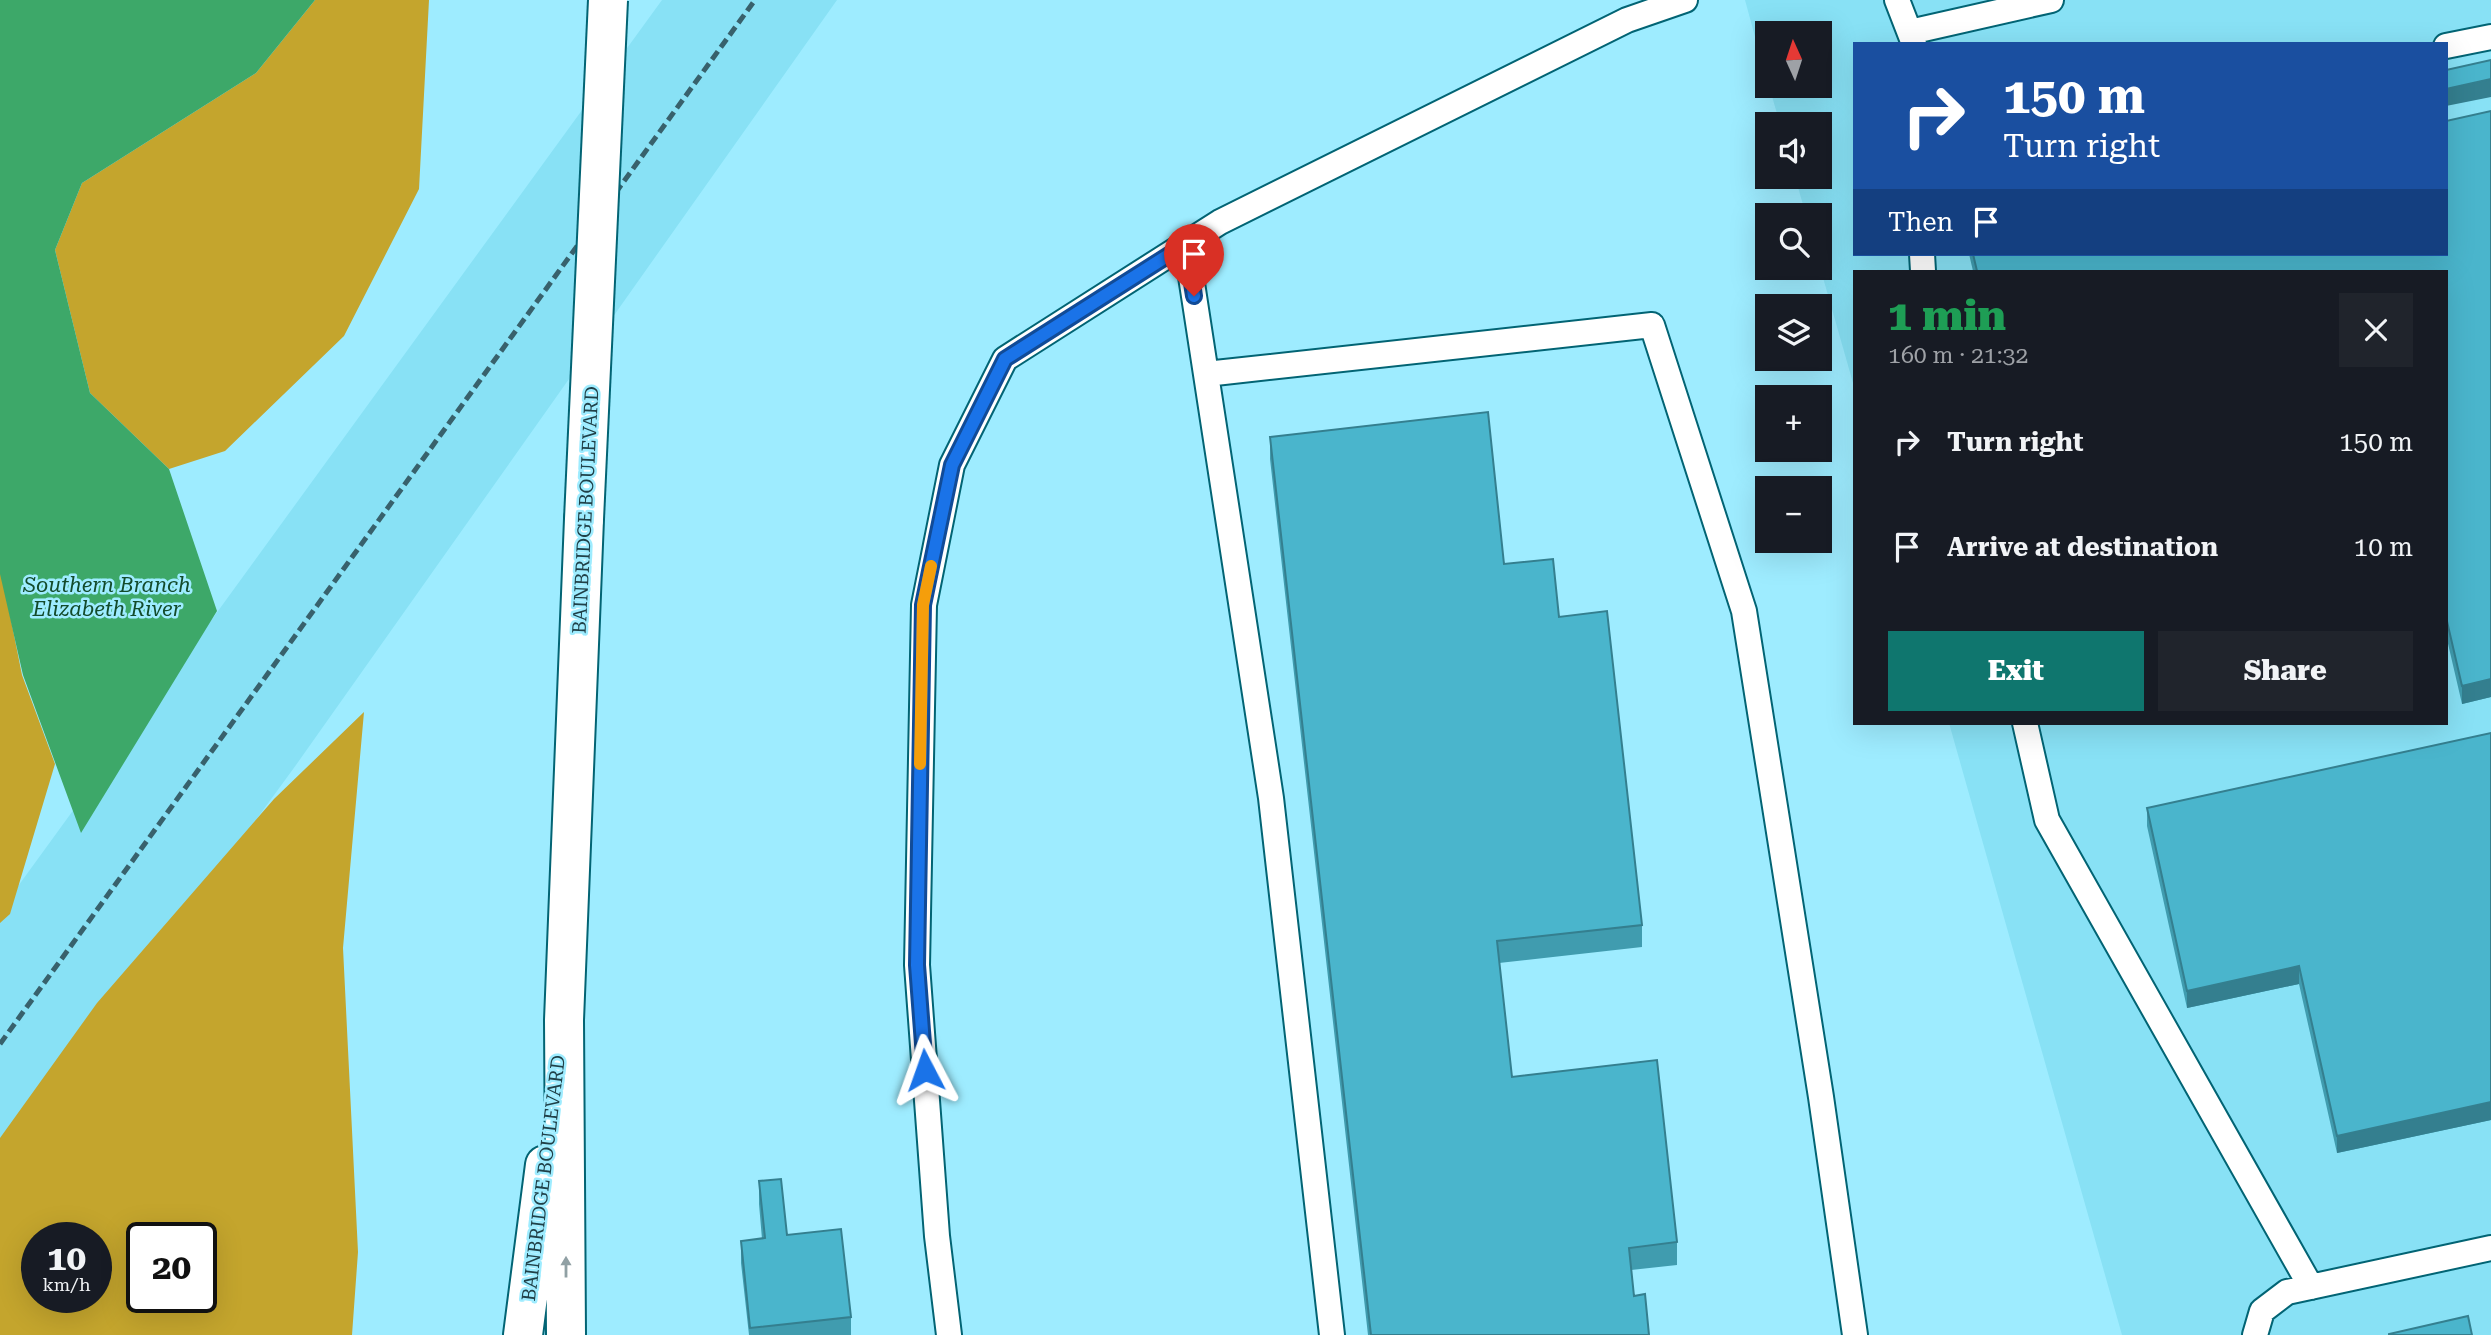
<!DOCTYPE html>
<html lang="en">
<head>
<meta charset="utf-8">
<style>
  body { margin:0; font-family:"Roboto Serif",serif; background:#20242c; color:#f1f3f6; height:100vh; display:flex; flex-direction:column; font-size:26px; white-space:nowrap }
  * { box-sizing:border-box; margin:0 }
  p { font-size:23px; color:#9ea1a6 }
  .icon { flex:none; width:38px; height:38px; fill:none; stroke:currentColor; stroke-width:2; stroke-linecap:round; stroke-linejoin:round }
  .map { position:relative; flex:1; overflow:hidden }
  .details { position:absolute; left:1853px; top:270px; width:595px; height:455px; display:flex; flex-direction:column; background:#171b24; border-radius:0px; box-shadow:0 7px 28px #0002 }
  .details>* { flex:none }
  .guide { position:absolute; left:1853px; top:42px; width:595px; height:214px; border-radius:0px; box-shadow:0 7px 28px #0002; background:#1a4fa0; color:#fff; overflow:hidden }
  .needle { width:46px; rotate:357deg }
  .controls { position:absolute; left:1755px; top:21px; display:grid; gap:14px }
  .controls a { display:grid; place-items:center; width:77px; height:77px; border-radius:0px; background:#171b24; box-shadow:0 7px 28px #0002; font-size:35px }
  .speed { position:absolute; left:21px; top:1222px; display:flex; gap:14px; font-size:35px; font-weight:700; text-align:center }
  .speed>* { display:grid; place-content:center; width:91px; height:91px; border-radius:50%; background:#171b24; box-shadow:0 7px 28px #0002; line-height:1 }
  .speed small { font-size:18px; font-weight:400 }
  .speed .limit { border:4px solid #111; border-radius:10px; background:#fff; color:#111 }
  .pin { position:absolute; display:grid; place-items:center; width:60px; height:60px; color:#fff; margin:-72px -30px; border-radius:50% 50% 50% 0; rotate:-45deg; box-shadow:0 0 7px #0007 }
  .pin .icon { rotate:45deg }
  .me { position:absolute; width:77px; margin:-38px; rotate:356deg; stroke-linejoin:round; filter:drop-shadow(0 0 5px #0008) }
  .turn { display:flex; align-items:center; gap:24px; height:147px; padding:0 35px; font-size:32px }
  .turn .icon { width:91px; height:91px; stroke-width:2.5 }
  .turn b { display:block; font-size:49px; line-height:60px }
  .then { display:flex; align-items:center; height:66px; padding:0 35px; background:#0003; gap:14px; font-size:26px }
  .round { display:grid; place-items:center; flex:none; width:74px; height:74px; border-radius:0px; background:#20242c }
  .head { display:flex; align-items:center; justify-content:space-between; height:119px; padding:0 35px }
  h1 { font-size:42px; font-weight:800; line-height:52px; color:#1e9e55 }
  .cta { display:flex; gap:14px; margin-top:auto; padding:14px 35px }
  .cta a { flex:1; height:80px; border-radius:0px; background:#0f766e; color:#fff; font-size:28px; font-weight:800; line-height:80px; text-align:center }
  .cta a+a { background:#20242c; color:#f1f3f6 }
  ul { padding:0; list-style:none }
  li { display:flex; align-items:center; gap:21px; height:105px; padding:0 35px }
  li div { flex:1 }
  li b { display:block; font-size:26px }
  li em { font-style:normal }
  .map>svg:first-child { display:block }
  .built { fill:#88e1f5; fill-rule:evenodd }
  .forest { fill:#c4a52d; fill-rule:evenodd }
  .water { fill:#3da869 }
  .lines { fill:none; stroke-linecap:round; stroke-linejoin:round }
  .lane-casing { stroke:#026474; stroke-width:28 }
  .primary-casing { stroke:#026474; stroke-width:42 }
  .lane { stroke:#fff; stroke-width:24 }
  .primary { stroke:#fff; stroke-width:38 }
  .rail { stroke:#38616c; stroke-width:5; stroke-dasharray:10 5; stroke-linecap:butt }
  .primary-bridge-casing { stroke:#026474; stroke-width:42; stroke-linecap:butt }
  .primary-bridge { stroke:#fff; stroke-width:38 }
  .wall { fill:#409caf }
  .shaded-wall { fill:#347f8f }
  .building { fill:#4ab5cc; stroke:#347f8f; stroke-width:2 }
  .oneway { fill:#90a0a4 }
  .route-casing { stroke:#114b97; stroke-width:18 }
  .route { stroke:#1a73e8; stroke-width:12 }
  .slow { stroke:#f59e0b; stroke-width:12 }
  .labels { text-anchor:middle; stroke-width:5; stroke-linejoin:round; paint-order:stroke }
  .street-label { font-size:19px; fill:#204048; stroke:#9eecff }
  .water-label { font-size:21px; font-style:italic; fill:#134b2b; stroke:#9eecff }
</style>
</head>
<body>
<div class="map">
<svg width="2491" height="1335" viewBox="0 0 2491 1335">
  <rect width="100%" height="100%" fill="#9eecff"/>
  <!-- built -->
  <path class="built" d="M662 0H837L296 765 0 1171V911Z
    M1745 0H2491V1335H2122L1949 723H2446V271H1855V390L1820 267V215H1806L1795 177H1820V124H1780L1769 86H1820V33H1768L1767 81ZM1855 44H2446V254H1855Z"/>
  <!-- forest -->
  <path class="forest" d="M315 0H429L419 189 344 336 225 451 169 469 90 393 55 250 82 183 256 73Z
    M0 565 22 675 55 764 10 914 0 923Z
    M364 712 343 948 358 1252 352 1335H0V1138L97 1003 274 799ZM37 1237H96V1297H37ZM142 1237H201V1297H142Z"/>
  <!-- water -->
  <path class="water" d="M0 0H315L256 73 82 183 55 250 90 393 169 469 217 611 81 833 23 675 0 574Z"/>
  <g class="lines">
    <defs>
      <path id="lane" d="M1897 0 1914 44
        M1910 32 2051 0
        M2446 46 2491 37
        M1186 244 1271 798 1332 1335
        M1922 254 1923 271
        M1206 374 1652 325 1744 611 1821 1097 1855 1335
        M2025 723 2047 820 2311 1287
        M949 1335 937 1236 917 965 924 605 952 465 1005 359 1220 222 1627 20 1685 0
        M2255 1335 2262 1311 2287 1292 2491 1248"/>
      <path id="primary" d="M523 1335 545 1165
        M566 1335 564 1020 584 519"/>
    </defs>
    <!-- lane casing -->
    <use href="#lane" class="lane-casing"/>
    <!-- primary casing -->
    <use href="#primary" class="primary-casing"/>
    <!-- lane -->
    <use href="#lane" class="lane"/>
    <!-- primary -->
    <use href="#primary" class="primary"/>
    <!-- rail -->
    <path class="rail" d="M0 1044 755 0"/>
    <defs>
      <path id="primary-bridge" d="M584 519 608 0"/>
    </defs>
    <!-- primary-bridge casing -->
    <use href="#primary-bridge" class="primary-bridge-casing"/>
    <!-- primary-bridge -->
    <use href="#primary-bridge" class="primary-bridge"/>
  </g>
  <!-- wall -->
  <path class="wall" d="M2491 111V697L2462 704 2446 635V271H1973L1969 254H2446Z
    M1270 437 1504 564 1559 617 1642 925V947L1499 963 1512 1077 1677 1242V1265L1631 1270 1634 1296 1649 1335H1368L1270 459Z
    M2491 733V1120L2337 1153 2299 984 2187 1008 2147 826V808Z
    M759 1181 787 1235 851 1317V1335H749L741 1263V1241L762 1239 759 1204Z"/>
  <!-- shaded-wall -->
  <path class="shaded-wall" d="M2491 79V97L2446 106V89Z
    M2491 679V697L2462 704V686Z
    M2299 966V984L2187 1008V991Z
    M2491 1102V1120L2337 1153V1136Z"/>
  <!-- building -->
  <path class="building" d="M2491 60V79L2446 89V70Z
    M2491 111V679L2462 686 2446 617V271H1977L1973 254H2446V121Z
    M1488 412 1504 564 1553 559 1559 617 1607 611 1642 925 1497 941 1512 1077 1657 1060 1677 1242 1629 1248 1634 1296 1645 1294 1649 1335H1371L1270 437Z
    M2491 733V1102L2337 1136 2299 966 2187 991 2147 808Z
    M781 1179 787 1235 841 1229 851 1317 750 1328 741 1241 765 1238 759 1181Z
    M2468 1316 2472 1335H2389V1334Z"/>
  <!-- one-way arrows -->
  <defs><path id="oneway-solid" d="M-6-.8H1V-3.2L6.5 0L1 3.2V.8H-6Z" transform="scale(1.75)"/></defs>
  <use class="oneway" href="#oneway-solid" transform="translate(566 1267) rotate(-90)"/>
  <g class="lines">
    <defs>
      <path id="route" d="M925 1070 917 965 923 605 952 465 1005 359 1186 244 1194 296"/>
    </defs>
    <!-- route casing -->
    <use href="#route" class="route-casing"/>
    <!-- route -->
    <use href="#route" class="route"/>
    <!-- slow -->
    <path class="slow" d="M920 764 923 605 931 566"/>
  </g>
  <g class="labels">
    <!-- street labels -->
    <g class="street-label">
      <text transform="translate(585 510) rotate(-87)" y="7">BAINBRIDGE BOULEVARD</text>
      <text transform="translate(543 1178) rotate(-83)" y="7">BAINBRIDGE BOULEVARD</text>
    </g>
    <!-- water labels -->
    <g class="water-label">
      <text x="107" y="592">Southern Branch<tspan x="107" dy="24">Elizabeth River</tspan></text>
    </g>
  </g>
</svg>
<div class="controls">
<a><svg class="needle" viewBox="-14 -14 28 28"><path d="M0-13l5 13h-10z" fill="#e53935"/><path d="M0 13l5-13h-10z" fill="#9ea1a6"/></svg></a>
<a><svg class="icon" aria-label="sound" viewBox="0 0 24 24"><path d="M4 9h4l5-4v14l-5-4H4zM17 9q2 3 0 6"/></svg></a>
<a><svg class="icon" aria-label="search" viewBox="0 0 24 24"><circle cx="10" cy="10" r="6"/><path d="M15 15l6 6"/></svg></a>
<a><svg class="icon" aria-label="layers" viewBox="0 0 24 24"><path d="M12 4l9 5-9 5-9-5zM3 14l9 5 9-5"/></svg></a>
<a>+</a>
<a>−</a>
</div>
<div class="speed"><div>10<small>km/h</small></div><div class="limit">20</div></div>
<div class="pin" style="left:1194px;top:296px;background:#d93025"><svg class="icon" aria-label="arrive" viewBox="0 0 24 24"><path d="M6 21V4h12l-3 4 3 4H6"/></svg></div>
<svg class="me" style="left:925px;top:1070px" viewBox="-20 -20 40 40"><path d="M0-17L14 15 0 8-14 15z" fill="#1a73e8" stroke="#fff" stroke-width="4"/></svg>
<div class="guide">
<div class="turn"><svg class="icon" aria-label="right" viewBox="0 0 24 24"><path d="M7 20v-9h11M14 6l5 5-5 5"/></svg><div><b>150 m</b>Turn right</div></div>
<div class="then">Then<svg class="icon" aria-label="arrive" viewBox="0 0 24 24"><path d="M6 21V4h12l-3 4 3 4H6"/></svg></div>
</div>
<section class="details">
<div class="head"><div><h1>1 min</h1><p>160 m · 21:32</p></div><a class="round"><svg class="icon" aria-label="close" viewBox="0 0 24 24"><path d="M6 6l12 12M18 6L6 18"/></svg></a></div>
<ul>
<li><svg class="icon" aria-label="right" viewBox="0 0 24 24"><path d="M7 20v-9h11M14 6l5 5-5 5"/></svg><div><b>Turn right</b></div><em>150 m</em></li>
<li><svg class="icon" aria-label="arrive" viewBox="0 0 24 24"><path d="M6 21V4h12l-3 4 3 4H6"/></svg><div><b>Arrive at destination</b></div><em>10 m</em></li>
</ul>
<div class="cta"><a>Exit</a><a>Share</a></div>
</section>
</div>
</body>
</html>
